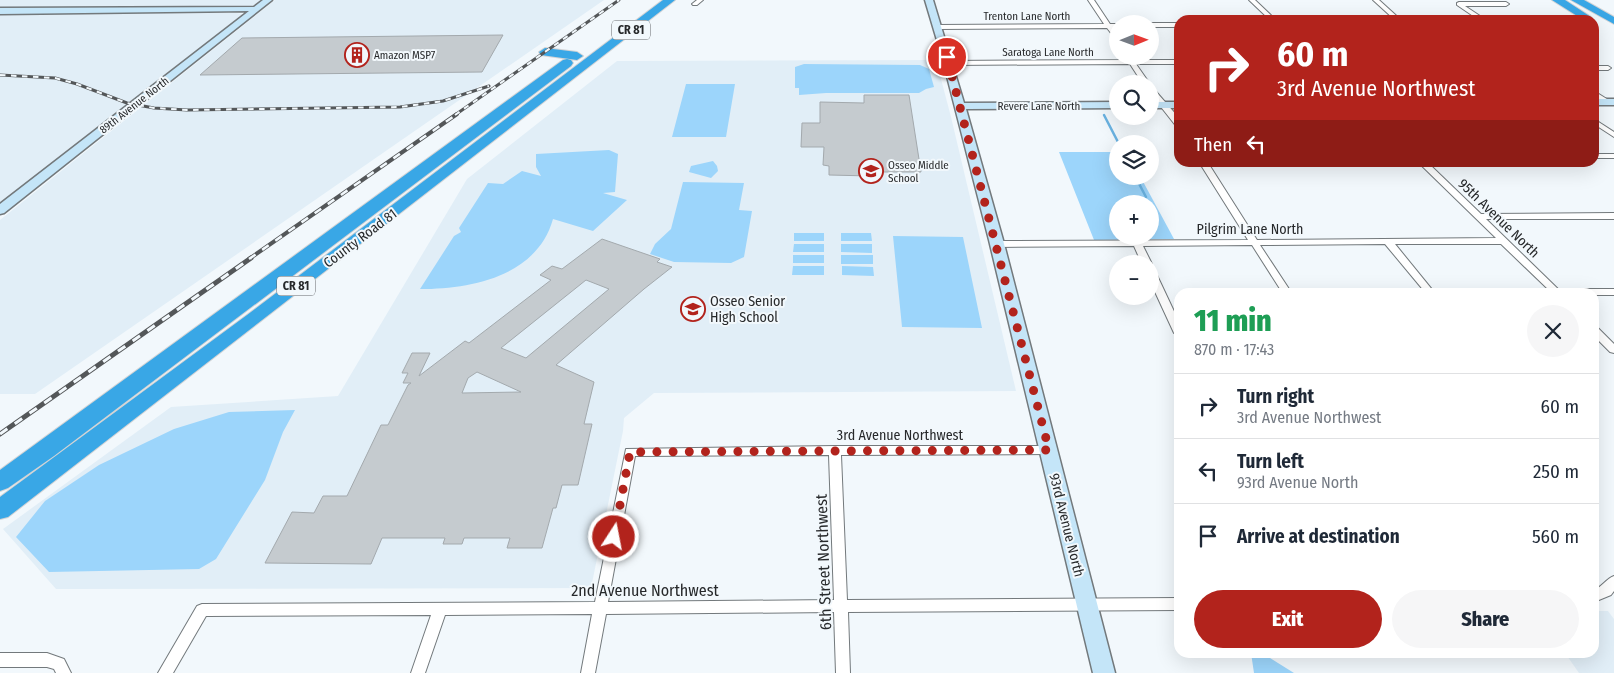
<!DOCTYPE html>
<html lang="en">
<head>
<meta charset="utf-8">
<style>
  body { margin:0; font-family:"Fira Sans Condensed",sans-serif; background:#f6f6f7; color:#1f2937; height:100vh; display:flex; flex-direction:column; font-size:19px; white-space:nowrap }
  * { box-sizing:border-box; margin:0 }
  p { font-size:16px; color:#747a83 }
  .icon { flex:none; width:28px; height:28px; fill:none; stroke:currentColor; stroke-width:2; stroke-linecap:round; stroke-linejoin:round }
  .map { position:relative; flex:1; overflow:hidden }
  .side { position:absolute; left:1174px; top:288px; width:425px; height:370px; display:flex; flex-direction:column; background:#fff; border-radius:15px; box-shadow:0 5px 20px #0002 }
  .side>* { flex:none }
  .top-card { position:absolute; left:1174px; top:15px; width:425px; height:152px; border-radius:15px; box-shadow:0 5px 20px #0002; background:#b2231c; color:#fff; overflow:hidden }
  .needle { width:32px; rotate:89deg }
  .tools { position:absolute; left:1109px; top:15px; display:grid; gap:10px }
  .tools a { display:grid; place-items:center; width:50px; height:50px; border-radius:50%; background:#fff; box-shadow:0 5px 20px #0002; font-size:25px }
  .pin { position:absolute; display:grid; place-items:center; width:42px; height:42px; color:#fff; margin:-21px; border:2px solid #fff; border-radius:50%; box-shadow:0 1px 5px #0007 }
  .me { position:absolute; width:55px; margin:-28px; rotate:11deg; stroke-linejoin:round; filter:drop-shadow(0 0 4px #0008) }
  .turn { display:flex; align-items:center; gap:18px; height:105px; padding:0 20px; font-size:22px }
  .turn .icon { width:65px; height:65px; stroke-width:2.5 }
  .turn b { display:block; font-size:35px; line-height:42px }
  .then { display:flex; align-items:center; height:48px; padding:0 20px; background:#0003; gap:10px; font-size:19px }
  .round { display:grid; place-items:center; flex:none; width:52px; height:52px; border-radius:26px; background:#f6f6f7 }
  .summary { display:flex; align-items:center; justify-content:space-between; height:85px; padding:0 20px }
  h1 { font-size:30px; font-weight:800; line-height:38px; color:#1e9e55 }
  .primary-button { display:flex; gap:10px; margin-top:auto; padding:10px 20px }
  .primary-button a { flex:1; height:58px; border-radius:30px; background:#b2231c; color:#fff; font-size:20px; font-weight:800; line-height:58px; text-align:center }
  .primary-button a+a { background:#f6f6f7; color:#1f2937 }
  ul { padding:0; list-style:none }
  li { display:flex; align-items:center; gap:15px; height:65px; padding:0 20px; border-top:1px solid #e0e1e3 }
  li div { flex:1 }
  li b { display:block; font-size:19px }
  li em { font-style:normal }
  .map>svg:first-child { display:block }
  .built { fill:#e1eef7 }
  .green { fill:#9cd5fb; fill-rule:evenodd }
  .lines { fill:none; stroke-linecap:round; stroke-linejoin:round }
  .stream { stroke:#6ab3e2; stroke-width:2.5 }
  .building { fill:#c5cbcf; stroke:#a3a9ad; fill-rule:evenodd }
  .street-casing { stroke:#73797c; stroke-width:2 }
  .secondary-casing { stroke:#73797c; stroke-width:3 }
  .highway-casing { stroke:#d4d4d5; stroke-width:2 }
  .street { fill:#fff; fill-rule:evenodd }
  .secondary { fill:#c4e5f8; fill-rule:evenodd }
  .highway { fill:#39a7e6; fill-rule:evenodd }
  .rail-far2-casing { stroke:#545759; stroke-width:3 }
  .rail-far1-casing { stroke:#545759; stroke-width:4 }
  .rail-casing { stroke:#545759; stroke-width:5 }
  .rail-far2 { stroke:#f2f8fc; stroke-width:2; stroke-dasharray:5.5; stroke-linecap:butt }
  .rail-far1 { stroke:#f2f8fc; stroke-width:2.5; stroke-dasharray:8; stroke-linecap:butt }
  .rail { stroke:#f2f8fc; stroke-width:3; stroke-dasharray:9; stroke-linecap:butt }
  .route { stroke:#b2231c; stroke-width:9; stroke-dasharray:0 16.2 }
  .labels { text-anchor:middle; stroke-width:4; stroke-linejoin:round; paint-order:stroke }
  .far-street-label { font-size:11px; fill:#27292b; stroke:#f2f8fc }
  .far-poi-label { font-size:11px; fill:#27292b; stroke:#f2f8fc; text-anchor:start }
  .shield { fill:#f2f8fc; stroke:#64676a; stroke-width:1 }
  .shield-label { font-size:12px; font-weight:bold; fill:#27292b }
  .street-label { font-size:14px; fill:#27292b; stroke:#f2f8fc }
  .poi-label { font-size:14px; fill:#27292b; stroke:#f2f8fc; text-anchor:start }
  .near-street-label { font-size:16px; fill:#27292b; stroke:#f2f8fc }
</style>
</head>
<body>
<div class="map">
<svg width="1614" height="673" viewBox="0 0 1614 673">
  <rect width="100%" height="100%" fill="#f2f8fc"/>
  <!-- built -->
  <path class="built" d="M0 0H262L256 5 247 7 0 8Z
    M275 0H604L35 394H0V220Z
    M0 13H236L243 14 0 203Z
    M936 60 951 117 1016 391 654 393 624 418 623 431 591 588 56 589 3 529 171 407 338 396 467 179 617 61Z
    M1594 611H1608L1614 619V673H1579L1565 653 1594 652Z"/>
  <!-- green -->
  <path class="green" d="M804 64 920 65 929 69 934 87 926 89 919 93H826L799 95V88H795V67Z
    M686 84H735L726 137H672Z
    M609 150 618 154 615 192 603 193 627 200 593 231 553 219C537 276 472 289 420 289L454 236 461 232 459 228 488 183 503 184 522 171 541 176 536 167V154Z
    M1059 152H1117L1118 176H1140L1174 239 1094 240ZM1118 204H1150V236H1118Z
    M713 161 717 166 718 171 711 178 689 172 691 166Z
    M683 182 744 183 739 210 752 211 744 257 731 263 674 262 650 254 655 244 671 229Z
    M794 233H824V241H794Z
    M841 233H871L872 241H841Z
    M893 236 963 237 982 328 902 327Z
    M794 244H824V252H793Z
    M841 244H872V253L841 252Z
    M793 255H824V263H793Z
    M841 255H873V264H841Z
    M793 266H824V275H792Z
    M842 266 873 267 874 276 842 275Z
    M295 410 283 432 265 480 216 559 199 569 49 572 16 537 45 501 99 465 174 429 229 412Z
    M1251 653H1262L1294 673H1254Z"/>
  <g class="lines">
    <!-- stream -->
    <path class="stream" d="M1104 115 1119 144
      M1135 176 1146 197"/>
  </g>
  <!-- building -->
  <path class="building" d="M503 35 482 72 200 75 242 38Z
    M864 95H909L921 172H869L870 176 829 175V166L823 165 824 147H801L802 123H820V102L864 103Z
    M602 239 660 259 657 262 672 267 644 289 556 365 594 382 584 424H592L578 485H562L556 508H553L542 548H507L510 538H464L462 544H443L445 538H382L371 564 265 563 292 512 314 513 323 496H347L381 425H388L408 385 411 383H403L408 373H402L412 353H430L419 376 465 341 469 343 551 280 540 275 552 266 562 269ZM586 280 609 289 526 358 501 348ZM477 372 521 392 462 393 468 378Z"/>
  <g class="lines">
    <defs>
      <path id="street" d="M697 0H703L697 5H693L692 4Z
        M1088 0H1094L1110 24H1118V28H1113L1118 35V42L1107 28 937 29 934 27 937 25 1104 24Z
        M1249 0H1255L1276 20H1270Z
        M1373 0H1379L1401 20H1395Z
        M1459 2H1506L1509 4 1506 6H1465L1486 20H1479L1457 5V3Z
        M1150 23H1179V27H1150V24H1148Z
        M1128 56 1131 57 1134 60H1179V64H1136L1150 84V85L1143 84 1130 64 948 65 945 63 948 61 1127 60 1126 58Z
        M1594 66H1608L1611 68 1608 70H1594Z
        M1150 86 1152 87 1179 118V126H1176L1150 93Z
        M1594 91 1610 101V103H1606L1594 96Z
        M1594 119 1614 132V137L1594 124Z
        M1594 154H1614V158H1594Z
        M1199 162H1427L1481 214 1614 213V219H1486L1558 289H1614V295H1594V292H1551L1501 244H1395L1434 292H1425L1385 244 1260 245 1291 292H1282L1252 245 1143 246 1152 264 1150 266V264H1142L1134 246 997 247 993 244 997 241 1248 240ZM1421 165 1496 238 1257 240 1210 166Z
        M1150 268 1155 271 1179 322V336L1174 333 1150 281Z
        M1594 327 1598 328 1614 344V353L1610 352 1594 336Z
        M835 446H1049L1053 447 1055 450 1053 453 1049 454 841 455 847 600 1179 598V610L848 612 850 673H836L834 612 606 614 595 673H581L592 614 445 615 425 673H411L431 615 206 616 173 673H158L197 606 202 604 595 602 626 449ZM829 455 834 600 608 602 635 456Z
        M1614 576V591L1611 595 1594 602V590C1602 587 1606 579 1614 576Z
        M0 653H47L64 659 71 673H56L54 669 47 667H0Z"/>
      <path id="secondary" d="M263 0H272L4 213 0 214V204L249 11 0 14V8L254 7Z
        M925 0H933L964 103 1118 102V108L966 109 1003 240 1115 673H1093L989 240 942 57Z
        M1594 99H1614V105H1594Z
        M1150 102H1179V108H1150Z"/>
      <path id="highway" d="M663 0H675L8 517 0 519V497L247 315Z
        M1552 0H1565L1591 17 1587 20 1582 19Z
        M1571 0H1584L1614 17V24Z
        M545 48 577 52 583 56 577 60 541 55 539 52Z
        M567 59 571 60 573 63 571 66 54 456 8 488 0 491V470L563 60Z"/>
    </defs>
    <!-- street casing -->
    <use href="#street" class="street-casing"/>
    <!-- secondary casing -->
    <use href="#secondary" class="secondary-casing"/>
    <!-- highway casing -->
    <use href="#highway" class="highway-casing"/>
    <!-- street -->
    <use href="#street" class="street"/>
    <!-- secondary -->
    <use href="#secondary" class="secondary"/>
    <!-- highway -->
    <use href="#highway" class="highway"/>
    <defs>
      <path id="rail-far2" d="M0 75 55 78 77 84 127 103 154 108 187 110 400 107 443 101 489 86
        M455 115 619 0"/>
      <path id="rail-far1" d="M249 259 457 114"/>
      <path id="rail" d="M0 434 251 258"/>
    </defs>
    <!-- rail-far2 casing -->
    <use href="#rail-far2" class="rail-far2-casing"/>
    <!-- rail-far1 casing -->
    <use href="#rail-far1" class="rail-far1-casing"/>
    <!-- rail casing -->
    <use href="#rail" class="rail-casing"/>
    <!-- rail-far2 -->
    <use href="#rail-far2" class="rail-far2"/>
    <!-- rail-far1 -->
    <use href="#rail-far1" class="rail-far1"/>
    <!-- rail -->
    <use href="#rail" class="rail"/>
  </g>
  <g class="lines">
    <!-- route -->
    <path class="route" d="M614 537 630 452 1049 450 947 57"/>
  </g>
  <!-- icons -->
  <defs>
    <symbol id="building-ring" viewBox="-11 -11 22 22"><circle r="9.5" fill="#f2f8fc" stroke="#b2231c" stroke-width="1.5"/><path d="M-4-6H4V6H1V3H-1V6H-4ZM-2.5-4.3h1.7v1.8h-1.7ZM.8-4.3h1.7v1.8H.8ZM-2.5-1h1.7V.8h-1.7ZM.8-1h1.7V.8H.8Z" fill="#b2231c"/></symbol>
    <symbol id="school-ring" viewBox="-11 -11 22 22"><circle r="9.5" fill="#f2f8fc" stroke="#b2231c" stroke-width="1.5"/><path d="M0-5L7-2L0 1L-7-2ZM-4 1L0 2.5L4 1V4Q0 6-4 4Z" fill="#b2231c"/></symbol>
  </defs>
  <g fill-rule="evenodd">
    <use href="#building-ring" x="343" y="41" width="28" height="28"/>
    <use href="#school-ring" x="857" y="157" width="28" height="28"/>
    <use href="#school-ring" x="679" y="295" width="28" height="28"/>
  </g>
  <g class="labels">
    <!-- far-street labels -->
    <g class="far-street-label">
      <text x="1027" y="20">Trenton Lane North</text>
      <text x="1048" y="56">Saratoga Lane North</text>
      <text transform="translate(134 105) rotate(-38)" y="4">89th Avenue North</text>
      <text x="1039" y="110">Revere Lane North</text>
    </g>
    <!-- far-poi labels -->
    <g class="far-poi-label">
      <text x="374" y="59">Amazon MSP7</text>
      <text x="888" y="169">Osseo Middle<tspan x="888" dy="13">School</tspan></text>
    </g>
    <!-- shield labels -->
    <g class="shield">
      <rect x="612" y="20.5" width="38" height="19" rx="4"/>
      <rect x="277" y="276.5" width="38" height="19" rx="4"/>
    </g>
    <g class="shield-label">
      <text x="631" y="34">CR 81</text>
      <text x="296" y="290">CR 81</text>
    </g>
    <!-- street labels -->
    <g class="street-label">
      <text transform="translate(1499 218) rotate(44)" y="5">95th Avenue North</text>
      <text x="1250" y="234">Pilgrim Lane North</text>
      <text transform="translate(360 238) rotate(-37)" y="5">County Road 81</text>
      <text x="900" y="440">3rd Avenue Northwest</text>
      <text transform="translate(1067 525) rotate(76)" y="5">93rd Avenue North</text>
    </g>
    <!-- poi labels -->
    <g class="poi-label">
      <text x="710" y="306">Osseo Senior<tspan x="710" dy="16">High School</tspan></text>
    </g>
    <!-- near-street labels -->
    <g class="near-street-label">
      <text transform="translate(823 562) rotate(-92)" y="6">6th Street Northwest</text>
      <text x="645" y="596">2nd Avenue Northwest</text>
    </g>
  </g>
</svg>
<div class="tools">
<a><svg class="needle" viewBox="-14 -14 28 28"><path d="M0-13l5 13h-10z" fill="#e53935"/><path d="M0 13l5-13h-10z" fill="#747a83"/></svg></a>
<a><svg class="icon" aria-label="search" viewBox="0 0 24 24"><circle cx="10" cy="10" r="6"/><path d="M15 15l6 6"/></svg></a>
<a><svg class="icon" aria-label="layers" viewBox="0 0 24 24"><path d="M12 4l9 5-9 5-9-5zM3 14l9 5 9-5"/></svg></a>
<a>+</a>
<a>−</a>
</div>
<div class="pin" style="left:947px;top:57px;background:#d93025"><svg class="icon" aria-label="arrive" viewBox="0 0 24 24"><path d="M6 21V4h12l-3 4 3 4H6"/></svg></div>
<svg class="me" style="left:614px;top:537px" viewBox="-20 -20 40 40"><circle r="17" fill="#b2231c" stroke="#fff" stroke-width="3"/><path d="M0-11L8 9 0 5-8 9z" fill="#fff"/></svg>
<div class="top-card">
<div class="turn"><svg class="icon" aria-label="right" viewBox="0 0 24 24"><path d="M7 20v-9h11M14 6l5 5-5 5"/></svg><div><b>60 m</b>3rd Avenue Northwest</div></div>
<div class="then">Then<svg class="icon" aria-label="left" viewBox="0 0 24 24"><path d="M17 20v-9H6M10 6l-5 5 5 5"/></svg></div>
</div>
<section class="side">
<div class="summary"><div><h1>11 min</h1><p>870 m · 17:43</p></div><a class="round"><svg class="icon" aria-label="close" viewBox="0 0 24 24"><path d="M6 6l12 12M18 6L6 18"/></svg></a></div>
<ul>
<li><svg class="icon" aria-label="right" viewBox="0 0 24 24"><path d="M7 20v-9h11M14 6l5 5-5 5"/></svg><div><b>Turn right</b><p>3rd Avenue Northwest</p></div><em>60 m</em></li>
<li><svg class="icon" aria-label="left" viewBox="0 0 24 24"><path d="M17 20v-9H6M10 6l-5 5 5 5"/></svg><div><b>Turn left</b><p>93rd Avenue North</p></div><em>250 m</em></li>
<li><svg class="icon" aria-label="arrive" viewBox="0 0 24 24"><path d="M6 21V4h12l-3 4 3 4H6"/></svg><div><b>Arrive at destination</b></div><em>560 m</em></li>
</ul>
<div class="primary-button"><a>Exit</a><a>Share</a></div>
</section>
</div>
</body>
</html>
